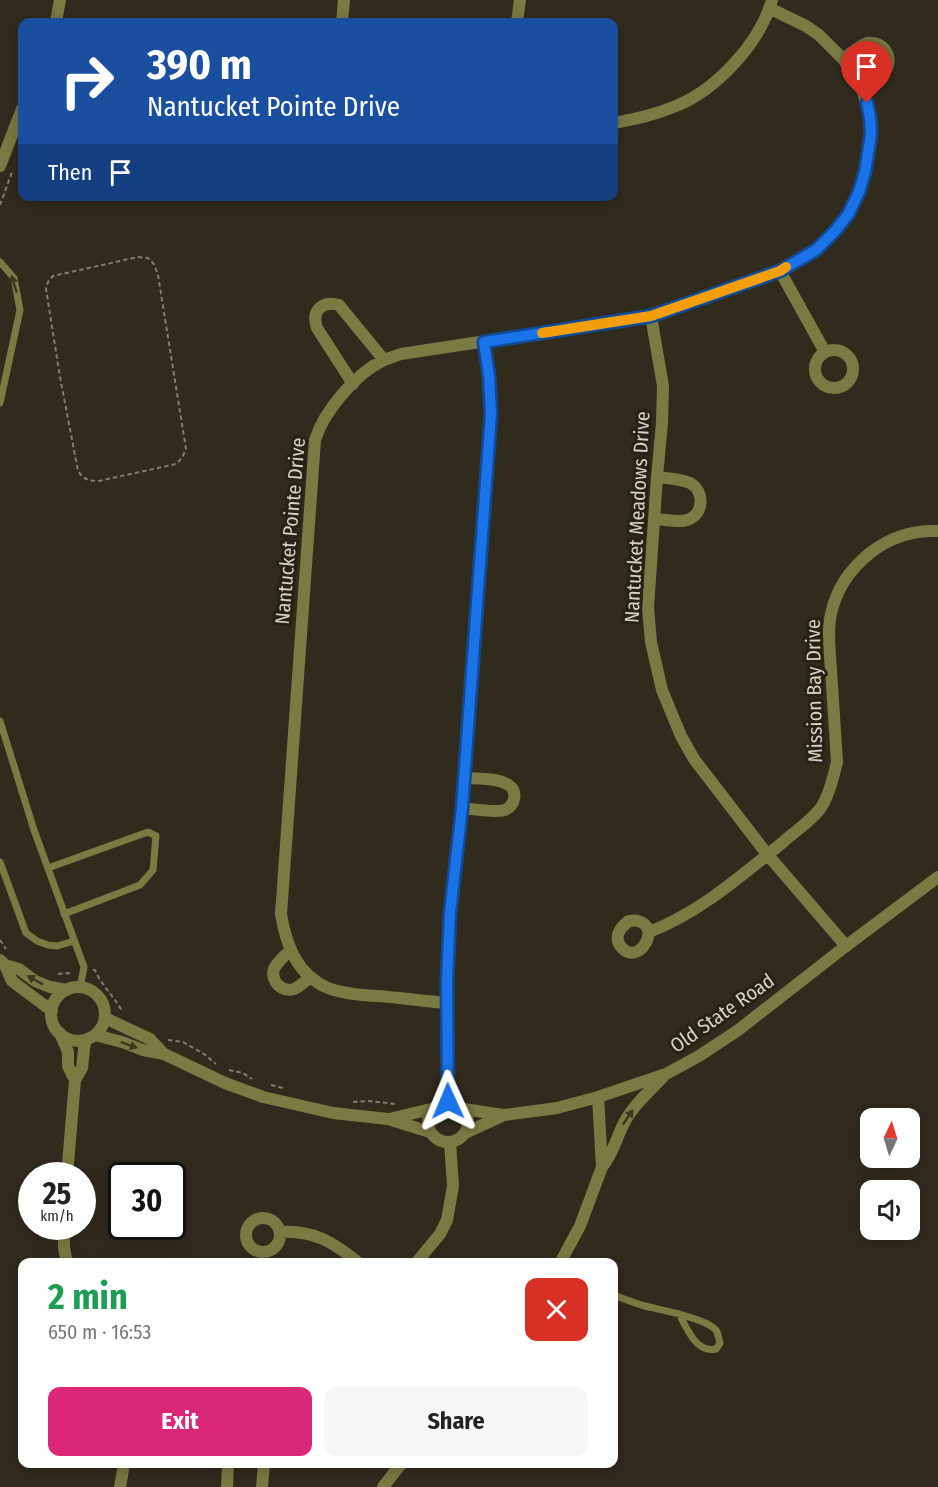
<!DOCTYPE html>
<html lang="en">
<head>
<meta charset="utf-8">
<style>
  body { margin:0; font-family:"Fira Sans Condensed",sans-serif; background:#f6f6f6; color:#222; height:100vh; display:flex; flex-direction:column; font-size:22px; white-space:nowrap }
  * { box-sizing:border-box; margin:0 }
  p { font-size:20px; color:#767676 }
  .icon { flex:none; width:33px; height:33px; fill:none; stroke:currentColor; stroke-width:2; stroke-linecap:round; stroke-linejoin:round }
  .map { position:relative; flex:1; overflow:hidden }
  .drawer { position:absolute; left:18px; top:1258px; width:600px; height:210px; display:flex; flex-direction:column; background:#fff; border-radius:12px; box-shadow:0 3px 15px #0003 }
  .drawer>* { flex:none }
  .top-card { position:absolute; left:18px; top:18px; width:600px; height:183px; border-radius:12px; box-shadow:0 3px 15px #0003; background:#1a4fa0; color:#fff; overflow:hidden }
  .needle { width:39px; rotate:4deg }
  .fabs { position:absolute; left:860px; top:1108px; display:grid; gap:12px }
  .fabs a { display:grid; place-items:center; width:60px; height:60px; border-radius:12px; background:#fff; box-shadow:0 3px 15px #0003; font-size:30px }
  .speed { position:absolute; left:18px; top:1162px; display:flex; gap:12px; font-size:30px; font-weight:700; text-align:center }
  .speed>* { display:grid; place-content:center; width:78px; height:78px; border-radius:50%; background:#fff; box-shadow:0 3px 15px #0003; line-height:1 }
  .speed small { font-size:15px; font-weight:400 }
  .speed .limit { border:3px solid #111; border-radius:9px; background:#fff; color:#111 }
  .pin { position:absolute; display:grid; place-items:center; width:51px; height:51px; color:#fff; margin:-62px -26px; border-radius:50% 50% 50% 0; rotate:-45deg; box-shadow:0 0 6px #0007 }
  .pin .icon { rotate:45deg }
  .me { position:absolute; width:66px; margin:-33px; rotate:359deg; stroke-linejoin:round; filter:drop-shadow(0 0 4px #0008) }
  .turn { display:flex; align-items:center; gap:21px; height:126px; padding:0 30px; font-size:27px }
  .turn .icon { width:78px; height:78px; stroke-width:2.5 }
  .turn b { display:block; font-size:42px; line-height:51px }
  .then { display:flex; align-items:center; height:57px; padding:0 30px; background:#0003; gap:12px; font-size:22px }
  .round { display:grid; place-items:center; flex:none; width:63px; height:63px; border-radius:12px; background:#f6f6f6 }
  .head { display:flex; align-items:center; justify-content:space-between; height:102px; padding:0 30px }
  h1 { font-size:36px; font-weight:700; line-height:45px; color:#1e9e55 }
  .cta { display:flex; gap:12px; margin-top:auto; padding:12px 30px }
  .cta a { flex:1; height:69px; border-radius:12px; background:#db2777; color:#fff; font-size:24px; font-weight:700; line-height:69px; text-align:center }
  .cta a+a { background:#f6f6f6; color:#222 }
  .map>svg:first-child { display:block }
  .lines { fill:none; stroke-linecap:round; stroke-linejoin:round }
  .path { stroke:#807c71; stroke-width:2; stroke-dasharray:4.5 3; stroke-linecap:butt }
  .service { stroke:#7a7a43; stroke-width:7 }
  .minor { stroke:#7a7a43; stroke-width:12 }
  .tertiary { stroke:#7a7a43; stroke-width:12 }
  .oneway { fill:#3b3820 }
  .route-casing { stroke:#114b97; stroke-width:15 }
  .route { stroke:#1a73e8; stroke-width:10 }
  .slow { stroke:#f59e0b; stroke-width:10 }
  .labels { text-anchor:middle; stroke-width:6; stroke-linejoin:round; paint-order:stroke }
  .street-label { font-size:20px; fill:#d5d3ca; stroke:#262214 }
</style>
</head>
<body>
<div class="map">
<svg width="938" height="1487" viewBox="0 0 938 1487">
  <rect width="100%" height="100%" fill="#302b1d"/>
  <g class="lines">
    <!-- path -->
    <path class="path" d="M19 155 22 147
      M0 205 12 172
      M138 257 148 258 154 264 158 275 186 449 182 458 176 464 99 481C89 481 84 480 78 471L60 377 46 289 48 282 53 276Z
      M0 940 6 949
      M93 970H95C101 985 114 996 122 1011
      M58 974 67 973 73 974
      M168 1040 183 1042 204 1054 216 1064
      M229 1070 243 1073 252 1079
      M271 1085 283 1088
      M353 1102 369 1101 395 1104"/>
    <!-- service -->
    <path class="service" d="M0 262 14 278 20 310 0 403
      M0 721 34 830 84 967 80 988
      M0 862 26 933 37 941 48 945 57 946 74 941
      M48 868 148 832 156 836 153 870 140 885 64 914
      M614 1295C624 1299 634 1303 645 1306 661 1310 705 1318 716 1330 718 1333 719 1339 720 1343L716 1349C696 1353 688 1330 679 1314"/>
    <!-- minor -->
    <path class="minor" d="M342 22 344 0
      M517 22 520 0
      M843 59C850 54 859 45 867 43 883 40 895 58 885 71 879 78 868 81 861 85
      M614 123C635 119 655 115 676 106 716 90 760 43 772 0
      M780 271 825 352
      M651 316 663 386 662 423 657 477 648 608 651 642 662 690 681 736 694 759 767 854 846 946
      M815 369a19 19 0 1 1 38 0a19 19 0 1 1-38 0Z
      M353 384 317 328C311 311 322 300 339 305L384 360
      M654 519C664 519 678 523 687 520 704 515 705 491 690 483 680 479 667 478 657 477
      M462 808C471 809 497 813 505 810 509 808 513 804 514 799 519 776 478 779 464 778
      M629 921C632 921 635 920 638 921 662 927 639 966 622 948 613 938 619 928 629 921Z
      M649 932C699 913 741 876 782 843 794 832 810 822 820 809 829 796 833 778 837 762 835 731 833 701 831 670 830 653 827 631 831 614 836 590 850 569 870 553 889 538 913 530 938 531
      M290 950C285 956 277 962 274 969 270 981 282 993 294 989 299 987 305 981 310 978
      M447 1003C424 1001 401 998 378 996 362 995 343 994 328 988 297 975 286 945 281 914L315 440C324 411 356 373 384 360 389 358 396 356 401 354L651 316 780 271 816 250 835 230 848 213 859 192 865 172 869 153 871 134 870 117 861 85 843 59 819 35 806 26 769 8
      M60 1033 68 1052V1066L75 1080
      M448 1101 447 959 450 913 462 808 491 414 489 376 484 342
      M67 1176 75 1080 82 1068 85 1040
      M246 1235a17 17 0 1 1 34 0a17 17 0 1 1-34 0Z
      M64 1227V1248L67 1263
      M280 1232C314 1230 333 1242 359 1263
      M416 1263 440 1234 447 1220 453 1186 450 1142
      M120 1487 124 1464
      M227 1487 228 1464
      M262 1487 264 1464"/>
    <!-- tertiary -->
    <path class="tertiary" d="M56 22 60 0
      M0 166 22 109
      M0 960 5 965 12 981 52 1011
      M5 965 19 969 35 981 50 987 67 990
      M51 1014a27 27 0 1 1 54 0a27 27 0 1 1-54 0Z
      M105 1018 150 1039 164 1054
      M95 1035 122 1042 143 1050 164 1054 225 1083 263 1097 333 1113 388 1119 430 1132
      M428 1122a20 20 0 1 1 40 0a20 20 0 1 1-40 0Z
      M464 1109 503 1115
      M389 1119 431 1109
      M465 1133 504 1115 557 1108 598 1097 666 1074 699 1056 737 1031 846 946 938 877
      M602 1167C613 1154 616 1139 623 1125 632 1106 649 1092 663 1077
      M560 1263 580 1226 602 1167 598 1097
      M383 1487 401 1464"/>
  </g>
  <!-- one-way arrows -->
  <defs><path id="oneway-solid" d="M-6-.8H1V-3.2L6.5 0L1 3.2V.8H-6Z" transform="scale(1.5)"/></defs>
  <g class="oneway">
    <use href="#oneway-solid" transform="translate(14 284) rotate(-108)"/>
    <use href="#oneway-solid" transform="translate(35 980) rotate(-151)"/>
    <use href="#oneway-solid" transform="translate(129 1045) rotate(20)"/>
    <use href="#oneway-solid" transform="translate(628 1117) rotate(-56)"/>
  </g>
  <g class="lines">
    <defs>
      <path id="route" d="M448 1101 447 981 450 913 462 808 491 414 489 376 484 342 651 316 780 271 816 250 836 230 849 213 859 192 865 172 871 134 870 117 867 103"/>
    </defs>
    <!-- route casing -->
    <use href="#route" class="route-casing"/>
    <!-- route -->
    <use href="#route" class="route"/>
    <!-- slow -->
    <path class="slow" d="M542 333 651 316 780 271 786 267"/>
  </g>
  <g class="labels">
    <!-- street labels -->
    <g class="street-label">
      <text transform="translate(637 517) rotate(-87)" y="7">Nantucket Meadows Drive</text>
      <text transform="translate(290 531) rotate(-85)" y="7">Nantucket Pointe Drive</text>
      <text transform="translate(814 691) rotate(-91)" y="7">Mission Bay Drive</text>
      <text transform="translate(722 1013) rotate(-35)" y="7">Old State Road</text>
    </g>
  </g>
</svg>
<div class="fabs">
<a><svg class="needle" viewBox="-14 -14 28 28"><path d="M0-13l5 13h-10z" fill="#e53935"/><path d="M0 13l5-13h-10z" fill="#767676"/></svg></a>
<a><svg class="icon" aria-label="sound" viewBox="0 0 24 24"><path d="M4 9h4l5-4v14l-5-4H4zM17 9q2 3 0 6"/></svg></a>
</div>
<div class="speed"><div>25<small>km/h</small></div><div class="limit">30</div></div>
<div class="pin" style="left:867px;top:103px;background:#d93025"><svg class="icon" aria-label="arrive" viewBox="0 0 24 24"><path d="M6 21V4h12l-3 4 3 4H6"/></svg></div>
<svg class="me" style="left:448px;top:1101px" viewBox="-20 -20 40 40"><path d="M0-17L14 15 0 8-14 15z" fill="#1a73e8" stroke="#fff" stroke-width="4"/></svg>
<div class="top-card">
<div class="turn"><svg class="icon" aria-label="right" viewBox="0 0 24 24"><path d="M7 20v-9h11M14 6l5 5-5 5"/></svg><div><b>390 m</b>Nantucket Pointe Drive</div></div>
<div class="then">Then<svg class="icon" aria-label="arrive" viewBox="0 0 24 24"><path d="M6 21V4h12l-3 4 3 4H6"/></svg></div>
</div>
<section class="drawer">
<div class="head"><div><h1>2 min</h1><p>650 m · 16:53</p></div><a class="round" style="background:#d93025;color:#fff"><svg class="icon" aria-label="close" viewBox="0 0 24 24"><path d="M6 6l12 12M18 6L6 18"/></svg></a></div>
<div class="cta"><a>Exit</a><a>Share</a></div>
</section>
</div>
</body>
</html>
